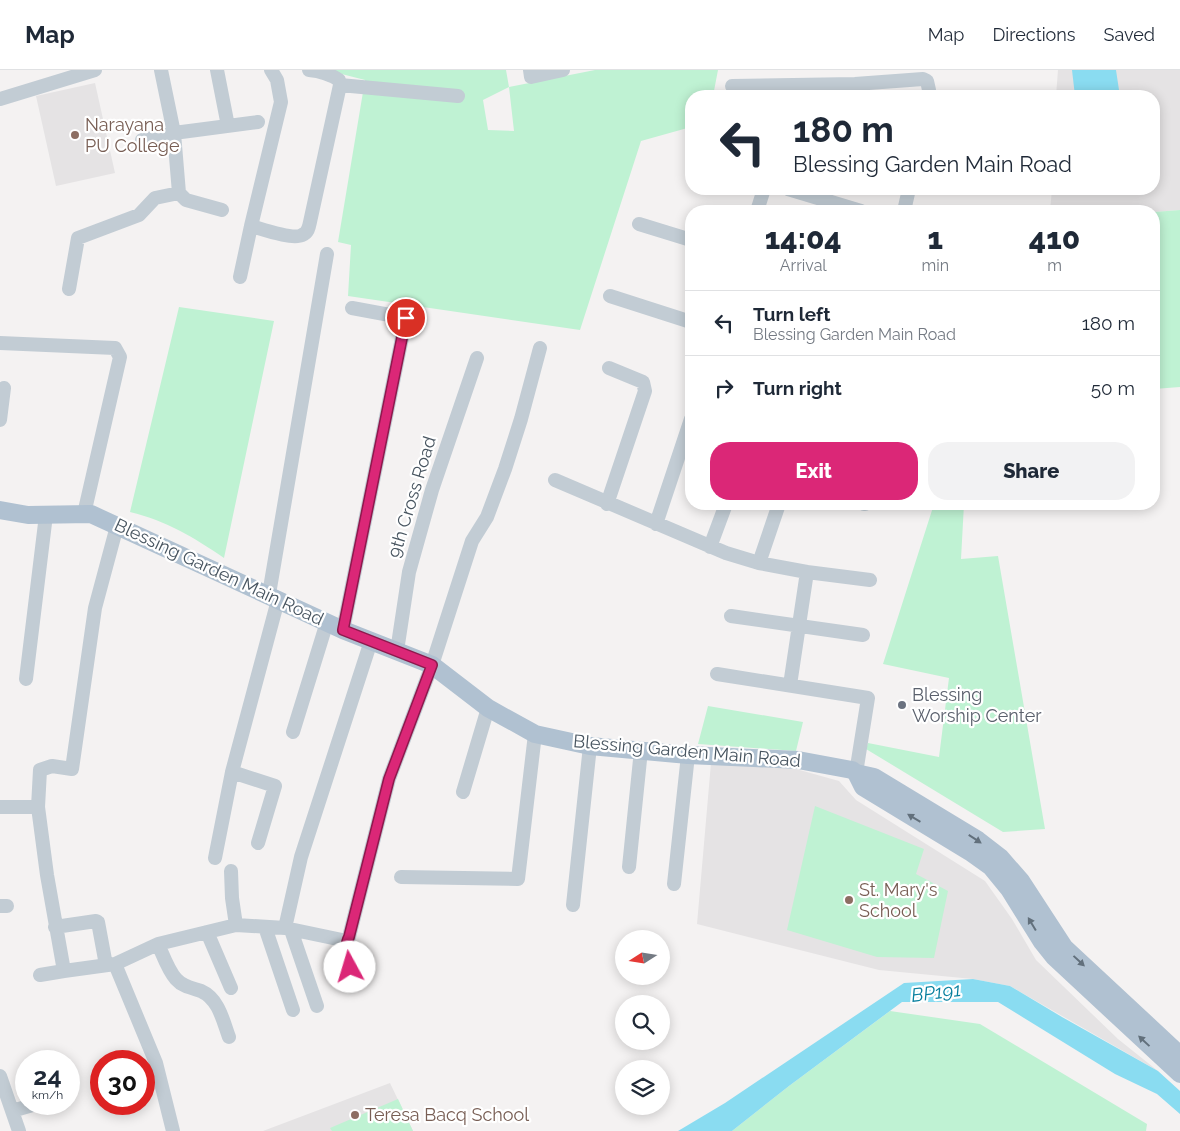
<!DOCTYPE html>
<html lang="en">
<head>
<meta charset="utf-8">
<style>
  body { margin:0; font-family:Raleway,sans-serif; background:#f2f2f3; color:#1f2937; height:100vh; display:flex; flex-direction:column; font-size:19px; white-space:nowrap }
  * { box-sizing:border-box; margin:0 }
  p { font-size:16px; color:#747a83 }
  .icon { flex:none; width:28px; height:28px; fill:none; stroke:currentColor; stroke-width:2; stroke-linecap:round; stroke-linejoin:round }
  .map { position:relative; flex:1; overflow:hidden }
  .sheet { position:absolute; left:685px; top:135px; width:475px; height:305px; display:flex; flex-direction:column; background:#fff; border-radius:20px; box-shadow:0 2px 12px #0003 }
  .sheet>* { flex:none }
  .hud { position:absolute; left:685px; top:20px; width:475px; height:105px; border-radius:20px; box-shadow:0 2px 12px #0003; background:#fff; color:#1f2937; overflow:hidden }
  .needle { width:32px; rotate:258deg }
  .fabs { position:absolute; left:615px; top:860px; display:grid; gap:10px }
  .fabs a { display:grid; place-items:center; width:55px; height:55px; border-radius:50%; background:#fff; box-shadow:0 2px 12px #0003; font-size:25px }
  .speed { position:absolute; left:15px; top:980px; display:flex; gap:10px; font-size:25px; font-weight:700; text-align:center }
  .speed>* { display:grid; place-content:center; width:65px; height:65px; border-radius:50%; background:#fff; box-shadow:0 2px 12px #0003; line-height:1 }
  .speed small { font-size:12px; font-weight:400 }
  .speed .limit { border:8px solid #d22; background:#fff; color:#111 }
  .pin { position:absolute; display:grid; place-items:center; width:42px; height:42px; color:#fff; margin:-21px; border:2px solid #fff; border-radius:50%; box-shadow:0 1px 5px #0007 }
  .me { position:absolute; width:55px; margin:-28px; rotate:354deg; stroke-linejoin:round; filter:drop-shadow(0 0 4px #0008) }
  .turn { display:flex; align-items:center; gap:18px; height:105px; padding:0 25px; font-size:22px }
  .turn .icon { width:65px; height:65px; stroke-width:2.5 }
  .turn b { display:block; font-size:35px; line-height:42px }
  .eta { display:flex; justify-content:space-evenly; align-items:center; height:85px; text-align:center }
  .eta b { font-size:30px; font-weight:800; line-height:35px }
  .primary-button { display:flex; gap:10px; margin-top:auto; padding:10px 25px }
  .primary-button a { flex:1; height:58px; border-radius:20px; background:#db2777; color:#fff; font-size:20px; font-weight:800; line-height:58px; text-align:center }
  .primary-button a+a { background:#f2f2f3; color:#1f2937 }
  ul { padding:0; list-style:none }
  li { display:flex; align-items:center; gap:15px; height:65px; padding:0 25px; border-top:1px solid #e0e1e3 }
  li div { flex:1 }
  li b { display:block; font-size:19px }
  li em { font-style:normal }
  header { display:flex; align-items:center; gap:30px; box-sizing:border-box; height:70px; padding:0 25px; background:#fff; border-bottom:1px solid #e0e1e3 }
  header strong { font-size:24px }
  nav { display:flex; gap:28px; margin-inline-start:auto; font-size:18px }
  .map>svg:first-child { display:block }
  .education { fill:#e5e3e4 }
  .green { fill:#bff2d3; fill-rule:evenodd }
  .water { fill:#8adcf1 }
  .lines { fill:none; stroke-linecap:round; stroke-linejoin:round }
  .minor { stroke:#c2ccd4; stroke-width:14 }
  .major { stroke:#b0c1d1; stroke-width:18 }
  .oneway { fill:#62707c }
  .route-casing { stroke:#8e194d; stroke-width:12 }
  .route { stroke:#db2777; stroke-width:9 }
  .education-dot { fill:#8d6e63; stroke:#fff; stroke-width:2 }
  .worship-dot { fill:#6b7280; stroke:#fff; stroke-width:2 }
  .labels { text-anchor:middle; stroke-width:4.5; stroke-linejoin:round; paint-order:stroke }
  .education-label { font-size:18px; fill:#785e54; stroke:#fff; text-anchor:start }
  .street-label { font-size:18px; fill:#485560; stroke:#fff }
  .worship-label { font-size:18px; fill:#5b616d; stroke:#fff; text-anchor:start }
  .water-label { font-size:19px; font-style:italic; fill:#067f9e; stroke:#fff }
</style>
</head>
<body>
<header>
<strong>Map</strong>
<nav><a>Map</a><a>Directions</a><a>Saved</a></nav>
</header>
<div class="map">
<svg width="1180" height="1061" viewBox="0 0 1180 1061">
  <rect width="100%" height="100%" fill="#f4f2f2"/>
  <!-- education -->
  <path class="education" d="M1058 0H1180V140L1154 142 1050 141 1052 119H1154V26H1056Z
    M95 13 115 103 56 116 36 26Z
    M711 693 796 699 839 711 856 730 985 811 1012 849 1036 890 1118 969 1158 1001 1010 916 973 909 879 900 697 854Z
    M390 1013 413 1061H263Z"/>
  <!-- green -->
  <path class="green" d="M326 0H506L509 17 595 0H718L713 26H691V57L641 71 580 260 348 226 351 175 338 172 365 10ZM509 17 514 61 488 60 483 30Z
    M1180 140V317L1154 319V142Z
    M179 237 274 251 224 488C193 467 167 451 130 442Z
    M934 434H964L961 489 998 486 1045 759 1003 762 866 679 868 673 939 687 949 608 883 594Z
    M708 636 803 652 796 681 698 674Z
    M815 736 924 779 916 804 948 821 934 888 877 887 787 860Z
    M890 941 980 954 1147 1054 1146 1061H732L789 1016Z
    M398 1029 413 1061H332L330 1058Z"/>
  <!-- water -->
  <path class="water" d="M1072 0H1116L1119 20 1075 26Z
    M973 909 1010 916 1062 947 1158 1001 1180 1021V1044L1157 1024 1115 1004 998 932H902L789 1016 732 1061H678L725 1033 904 913Z"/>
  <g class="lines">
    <!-- minor -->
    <path class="minor" d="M161 0 174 63 179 123 186 130 222 140
      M217 0 228 56
      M271 0 277 10 281 32 251 156C262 159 293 170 302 165 308 163 309 157 310 152L340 15 339 10C330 4 320 1 309 0
      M530 0 531 7 563 0
      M340 15 458 26
      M732 16 855 14 923 9 927 11 929 20 928 26
      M0 29 95 0
      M142 70 174 63 258 52
      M788 119 861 141
      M757 141 764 119
      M904 141 909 119
      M639 154 691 170
      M240 207 251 156
      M69 219 78 168 139 145 155 128 179 123
      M610 226 691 252
      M0 273 115 278 120 287 84 444
      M0 350 4 318
      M555 410 726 483 759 493 807 502 790 615
      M607 434 645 321 643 312 609 298
      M864 434H865
      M656 454 691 349
      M710 477 726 434
      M759 493 779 434
      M807 502 870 510
      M269 524 327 184
      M731 546 863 565
      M343 560 406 248 352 238
      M397 581 409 502 432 420 477 288
      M717 604 868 628 856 703
      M26 609 46 445
      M293 662 327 552
      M232 702 275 716 258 773
      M463 722 488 638
      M0 737H38
      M215 788 232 702 278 530
      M629 797 641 680
      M231 801 232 828 236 855
      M401 807 518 809 535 664
      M674 814 688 685
      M573 835 590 676
      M0 836H7
      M55 857 96 851 98 852 106 895
      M265 857 293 940
      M285 858 301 787 371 571
      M291 860 317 936
      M207 862 231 918
      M158 874C163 885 168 900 176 909 183 917 192 918 201 921 219 929 223 951 229 967
      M115 894 64 901 47 805 38 737 40 700 52 696 72 699 95 538 117 456
      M40 905 64 901
      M353 911C350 898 342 879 349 867L389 709 432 595 472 471 487 447 505 399 521 349 540 278
      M0 1006 19 1061
      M12 1041 36 1034
      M173 1061 156 993 115 894 158 874 236 855 285 858 347 871"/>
    <!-- major -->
    <path class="major" d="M0 440 28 445 91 444 343 560 432 595 488 638 535 664 590 676 688 685 798 690 852 700 856 703 874 707 978 770 1000 787 1021 811 1064 877 1180 985
      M856 703 863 717 970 782 991 797 1009 819 1042 872 1054 887 1180 1004"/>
  </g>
  <!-- one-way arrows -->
  <defs><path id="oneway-solid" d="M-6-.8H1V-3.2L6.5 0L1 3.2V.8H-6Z" transform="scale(1.25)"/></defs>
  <g class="oneway">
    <use href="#oneway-solid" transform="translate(914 748) rotate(-149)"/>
    <use href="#oneway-solid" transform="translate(975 769) rotate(33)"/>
    <use href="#oneway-solid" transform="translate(1032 854) rotate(-121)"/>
    <use href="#oneway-solid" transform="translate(1079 891) rotate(43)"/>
    <use href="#oneway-solid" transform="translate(1144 971) rotate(-137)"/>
  </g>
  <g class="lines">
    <defs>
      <path id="route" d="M350 897C348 887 344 876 349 867L389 709 432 595 343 560 406 248"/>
    </defs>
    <!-- route casing -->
    <use href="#route" class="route-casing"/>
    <!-- route -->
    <use href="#route" class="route"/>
  </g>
  <!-- markers -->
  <g class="education-dot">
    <circle cx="75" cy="65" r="5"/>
    <circle cx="849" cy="830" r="5"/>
    <circle cx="355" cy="1045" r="5"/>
  </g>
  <circle class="worship-dot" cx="902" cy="635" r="5"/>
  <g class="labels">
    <!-- education labels -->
    <g class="education-label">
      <text x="85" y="61">Narayana<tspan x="85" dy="21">PU College</tspan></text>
      <text x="859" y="826">St. Mary's<tspan x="859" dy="21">School</tspan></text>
      <text x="365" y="1051">Teresa Bacq School</text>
    </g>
    <!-- street labels -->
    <g class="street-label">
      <text transform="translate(412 427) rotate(-73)" y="6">9th Cross Road</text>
      <text transform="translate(219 502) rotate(25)" y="6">Blessing Garden Main Road</text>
      <text transform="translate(687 681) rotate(5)" y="6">Blessing Garden Main Road</text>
    </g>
    <!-- worship labels -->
    <g class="worship-label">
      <text x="912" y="631">Blessing<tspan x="912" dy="21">Worship Center</tspan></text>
    </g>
    <!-- water labels -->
    <g class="water-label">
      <text transform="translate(936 922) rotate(-7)" y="7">BP191</text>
    </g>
  </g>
</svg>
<div class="fabs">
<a><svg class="needle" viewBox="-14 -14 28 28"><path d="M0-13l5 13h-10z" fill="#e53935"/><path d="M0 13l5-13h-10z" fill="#747a83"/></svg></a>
<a><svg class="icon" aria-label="search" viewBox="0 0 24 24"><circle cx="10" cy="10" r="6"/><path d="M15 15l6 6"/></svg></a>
<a><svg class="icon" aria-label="layers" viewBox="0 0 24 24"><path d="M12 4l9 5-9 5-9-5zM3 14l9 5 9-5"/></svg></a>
</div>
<div class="speed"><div>24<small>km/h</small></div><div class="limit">30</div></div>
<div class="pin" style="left:406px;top:248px;background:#d93025"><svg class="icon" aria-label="arrive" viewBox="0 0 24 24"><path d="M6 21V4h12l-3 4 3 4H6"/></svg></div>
<svg class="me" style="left:350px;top:897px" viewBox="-20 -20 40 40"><circle r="19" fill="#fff"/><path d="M0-13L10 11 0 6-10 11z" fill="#db2777"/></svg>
<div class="hud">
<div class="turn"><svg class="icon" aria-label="left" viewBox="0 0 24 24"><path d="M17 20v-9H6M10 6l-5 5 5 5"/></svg><div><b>180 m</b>Blessing Garden Main Road</div></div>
</div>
<section class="sheet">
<div class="eta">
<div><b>14:04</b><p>Arrival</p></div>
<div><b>1</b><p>min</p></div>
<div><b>410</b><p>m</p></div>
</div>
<ul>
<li><svg class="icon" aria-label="left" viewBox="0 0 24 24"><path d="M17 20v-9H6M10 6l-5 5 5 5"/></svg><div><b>Turn left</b><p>Blessing Garden Main Road</p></div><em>180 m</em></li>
<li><svg class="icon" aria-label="right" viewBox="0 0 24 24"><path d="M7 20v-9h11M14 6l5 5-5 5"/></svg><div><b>Turn right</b></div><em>50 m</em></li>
</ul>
<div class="primary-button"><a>Exit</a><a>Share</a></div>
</section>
</div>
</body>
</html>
